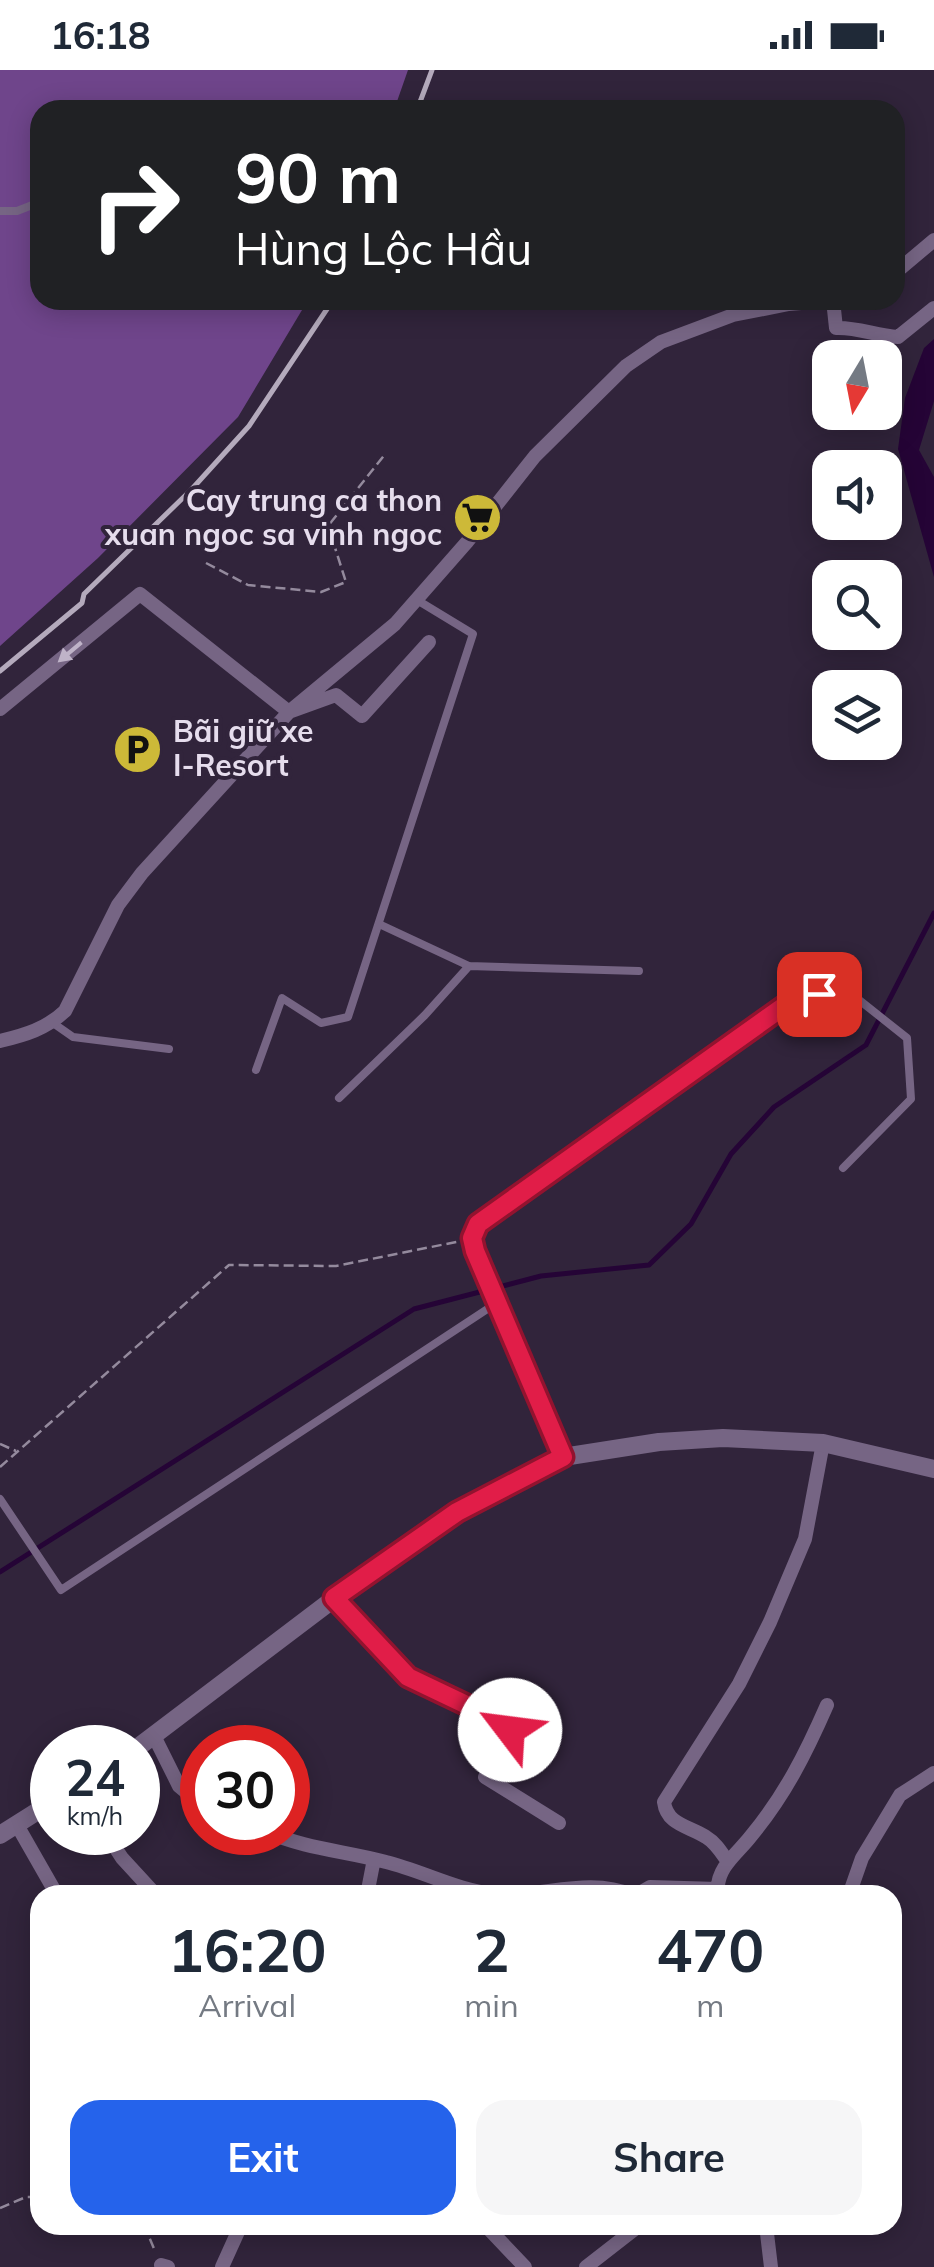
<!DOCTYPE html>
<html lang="en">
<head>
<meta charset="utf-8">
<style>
  body { margin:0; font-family:Mulish,sans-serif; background:#f6f6f7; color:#1f2937; height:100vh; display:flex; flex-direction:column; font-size:38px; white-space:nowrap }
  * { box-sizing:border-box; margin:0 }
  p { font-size:32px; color:#747a83 }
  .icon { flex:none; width:55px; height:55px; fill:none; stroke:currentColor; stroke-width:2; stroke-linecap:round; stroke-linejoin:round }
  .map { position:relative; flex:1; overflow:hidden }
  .side { position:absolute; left:30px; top:1815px; width:872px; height:350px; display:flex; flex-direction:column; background:#fff; border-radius:30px; box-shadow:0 5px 25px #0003 }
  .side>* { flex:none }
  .guide { position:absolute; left:30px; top:30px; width:875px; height:210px; border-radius:30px; box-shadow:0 5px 25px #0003; background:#202124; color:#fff; overflow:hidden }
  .needle { width:65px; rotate:190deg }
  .fabs { position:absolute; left:812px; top:270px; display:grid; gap:20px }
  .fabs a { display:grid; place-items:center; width:90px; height:90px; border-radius:20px; background:#fff; box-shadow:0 5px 25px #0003; font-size:50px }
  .speed { position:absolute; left:30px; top:1655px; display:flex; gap:20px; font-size:50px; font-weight:700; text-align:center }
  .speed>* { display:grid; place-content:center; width:130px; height:130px; border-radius:50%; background:#fff; box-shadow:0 5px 25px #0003; line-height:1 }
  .speed small { font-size:25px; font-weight:400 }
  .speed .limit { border:15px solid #d22; background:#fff; color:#111 }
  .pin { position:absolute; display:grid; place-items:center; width:85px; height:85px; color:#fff; margin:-42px; border-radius:20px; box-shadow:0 5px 15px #0006 }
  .me { position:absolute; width:110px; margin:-55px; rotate:300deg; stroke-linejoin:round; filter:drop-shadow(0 0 8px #0008) }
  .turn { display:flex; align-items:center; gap:35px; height:210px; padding:0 40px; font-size:45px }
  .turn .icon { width:130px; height:130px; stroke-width:2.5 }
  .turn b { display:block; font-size:70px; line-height:85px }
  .eta { display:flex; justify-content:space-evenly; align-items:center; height:170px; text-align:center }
  .eta b { font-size:60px; font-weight:700; line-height:70px }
  .button { display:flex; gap:20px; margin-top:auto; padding:20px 40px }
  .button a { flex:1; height:115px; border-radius:30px; background:#2563eb; color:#fff; font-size:40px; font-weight:700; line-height:115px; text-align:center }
  .button a+a { background:#f6f6f7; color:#1f2937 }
  .status { display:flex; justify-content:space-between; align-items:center; height:70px; padding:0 50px; background:#fff; direction:ltr }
  .status svg { height:28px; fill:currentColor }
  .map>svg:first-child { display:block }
  .forest { fill:#6f458b }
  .water { fill:#250436 }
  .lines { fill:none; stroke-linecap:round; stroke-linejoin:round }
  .stream { stroke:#250436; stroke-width:5 }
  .path { stroke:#948a9d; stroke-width:2.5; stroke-dasharray:10 5; stroke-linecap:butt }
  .service { stroke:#766584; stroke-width:8 }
  .minor { stroke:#766584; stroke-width:14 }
  .tertiary { stroke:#766584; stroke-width:18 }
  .rail { stroke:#b4aabc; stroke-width:5 }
  .oneway { fill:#bfb3c8 }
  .route-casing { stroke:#92132f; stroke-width:25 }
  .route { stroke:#e11d48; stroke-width:18 }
  .labels { text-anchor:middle; stroke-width:8; stroke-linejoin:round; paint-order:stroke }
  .poi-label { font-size:30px; font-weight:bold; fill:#e6dded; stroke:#31243b; text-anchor:end }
</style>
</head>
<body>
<div class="status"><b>16:18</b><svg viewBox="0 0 49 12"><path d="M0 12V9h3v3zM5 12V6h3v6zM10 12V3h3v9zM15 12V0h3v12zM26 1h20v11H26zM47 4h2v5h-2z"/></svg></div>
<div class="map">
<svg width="934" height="2197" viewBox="0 0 934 2197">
  <rect width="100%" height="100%" fill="#31243b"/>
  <!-- forest -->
  <path class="forest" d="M0 0H408L394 40H40V230H308L238 347 98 488 0 576Z"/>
  <!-- water -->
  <path class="water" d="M934 269V331L919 380 934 407V507L898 379 905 328 924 278Z"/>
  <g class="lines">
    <!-- stream -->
    <path class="stream" d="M0 1502 414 1239 541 1206 649 1195 691 1154 731 1084 774 1037 866 975 934 843"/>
    <!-- path -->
    <path class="path" d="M206 493 248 515 321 522 346 512 328 456 386 383
      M0 1374 16 1381
      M0 1397 229 1195 336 1196 461 1171
      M0 2138 26 2127H40
      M144 2155 155 2181"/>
    <!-- service -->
    <path class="service" d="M0 141H17L40 132
      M379 854 469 896 639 901
      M53 953 73 967 169 979
      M256 1000 282 928 321 953 348 947 473 564 417 530
      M339 1028 425 945 469 896
      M475 1180 473 1168 478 1154 794 929 844 918 907 968 911 1029 843 1098
      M0 1429 61 1520 498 1232"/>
    <!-- minor -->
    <path class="minor" d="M895 203 934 170
      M833 230 836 258C858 257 876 266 898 267L934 238
      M0 639 140 524 289 642 336 625 362 646 429 572
      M0 971C25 965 46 959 65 941L118 835 142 803 289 642 395 554 467 472 535 386 626 296 661 272 733 245 789 234 836 230
      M475 1181 563 1387
      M333 1529 408 1607 509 1658 485 1707 559 1753
      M154 1666 179 1716 202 1735
      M17 1755 57 1825
      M105 1762 122 1788 156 1825
      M268 1762C306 1779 346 1781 386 1792 423 1801 458 1821 496 1824 541 1828 588 1806 632 1825
      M728 1792C721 1782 716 1773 706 1767 689 1756 667 1755 664 1732L739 1614 770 1552 805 1469 823 1373
      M367 1825 374 1789
      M636 1825 650 1817 718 1819
      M726 1825 718 1819C717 1797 739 1782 751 1766 785 1725 806 1683 827 1635
      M849 1825 862 1788 900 1725 934 1703
      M485 2155 525 2197
      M766 2155 771 2197
      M161 2195 168 2197
      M222 2197 241 2155
      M586 2197 640 2155"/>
    <!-- tertiary -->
    <path class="tertiary" d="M137 1678 385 1490 457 1442 563 1387 659 1372 723 1368 823 1373 934 1399
      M0 1765 52 1732"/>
    <!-- rail -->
    <path class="rail" d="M417 40 432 0
      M0 601 82 533 84 524 191 420 249 356 333 230"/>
  </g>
  <!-- one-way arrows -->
  <defs><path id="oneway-solid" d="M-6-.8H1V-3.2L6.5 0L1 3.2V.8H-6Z" transform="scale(2.5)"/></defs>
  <use class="oneway" href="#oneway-solid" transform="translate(70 582) rotate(140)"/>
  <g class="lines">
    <defs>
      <path id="route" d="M510 1660 496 1649 408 1607 334 1528 457 1442 563 1387 475 1181 472 1168 478 1154 794 929 819 924"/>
    </defs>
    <!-- route casing -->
    <use href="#route" class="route-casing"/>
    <!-- route -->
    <use href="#route" class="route"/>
  </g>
  <!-- icons -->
  <defs>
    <symbol id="supermarket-disc" viewBox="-11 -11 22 22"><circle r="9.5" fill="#cdb938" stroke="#31243b"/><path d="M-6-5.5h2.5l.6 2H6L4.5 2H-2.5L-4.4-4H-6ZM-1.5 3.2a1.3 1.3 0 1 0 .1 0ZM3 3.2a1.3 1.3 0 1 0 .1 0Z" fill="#111"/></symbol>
    <symbol id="parking-disc" viewBox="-11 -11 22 22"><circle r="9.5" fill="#cdb938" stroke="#31243b"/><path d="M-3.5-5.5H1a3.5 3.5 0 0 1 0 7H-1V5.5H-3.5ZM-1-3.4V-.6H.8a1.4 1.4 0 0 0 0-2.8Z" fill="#111"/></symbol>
  </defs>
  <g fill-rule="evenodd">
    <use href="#supermarket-disc" x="450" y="420" width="55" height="55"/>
    <use href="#parking-disc" x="110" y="652" width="55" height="55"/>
  </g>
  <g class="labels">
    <!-- poi labels -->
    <g class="poi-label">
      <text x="442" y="441">Cay trung ca thon<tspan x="442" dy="34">xuan ngoc sa vinh ngoc</tspan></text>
      <text x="173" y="672" text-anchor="start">Bãi giữ xe<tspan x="173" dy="34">I-Resort</tspan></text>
    </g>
  </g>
</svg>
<div class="fabs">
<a><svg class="needle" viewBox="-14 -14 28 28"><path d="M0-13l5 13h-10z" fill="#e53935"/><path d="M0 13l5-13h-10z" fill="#747a83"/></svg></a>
<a><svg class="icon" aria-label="sound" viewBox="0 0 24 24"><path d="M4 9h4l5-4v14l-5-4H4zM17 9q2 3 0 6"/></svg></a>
<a><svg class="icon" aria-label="search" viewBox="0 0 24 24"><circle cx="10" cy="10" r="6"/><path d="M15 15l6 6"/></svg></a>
<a><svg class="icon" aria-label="layers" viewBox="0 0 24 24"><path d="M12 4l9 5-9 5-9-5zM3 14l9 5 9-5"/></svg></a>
</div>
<div class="speed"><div>24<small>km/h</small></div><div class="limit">30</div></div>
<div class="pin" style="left:819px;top:924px;background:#d93025"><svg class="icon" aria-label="arrive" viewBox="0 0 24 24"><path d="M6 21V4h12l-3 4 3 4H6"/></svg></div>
<svg class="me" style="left:510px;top:1660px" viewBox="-20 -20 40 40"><circle r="19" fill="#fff"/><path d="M0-13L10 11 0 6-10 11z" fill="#e11d48"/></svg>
<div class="guide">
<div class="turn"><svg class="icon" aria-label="right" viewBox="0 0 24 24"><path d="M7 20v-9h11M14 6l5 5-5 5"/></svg><div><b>90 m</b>Hùng Lộc Hầu</div></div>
</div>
<section class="side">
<div class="eta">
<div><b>16:20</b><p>Arrival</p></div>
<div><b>2</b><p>min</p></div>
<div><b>470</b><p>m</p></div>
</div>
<div class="button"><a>Exit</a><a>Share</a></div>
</section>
</div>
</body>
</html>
